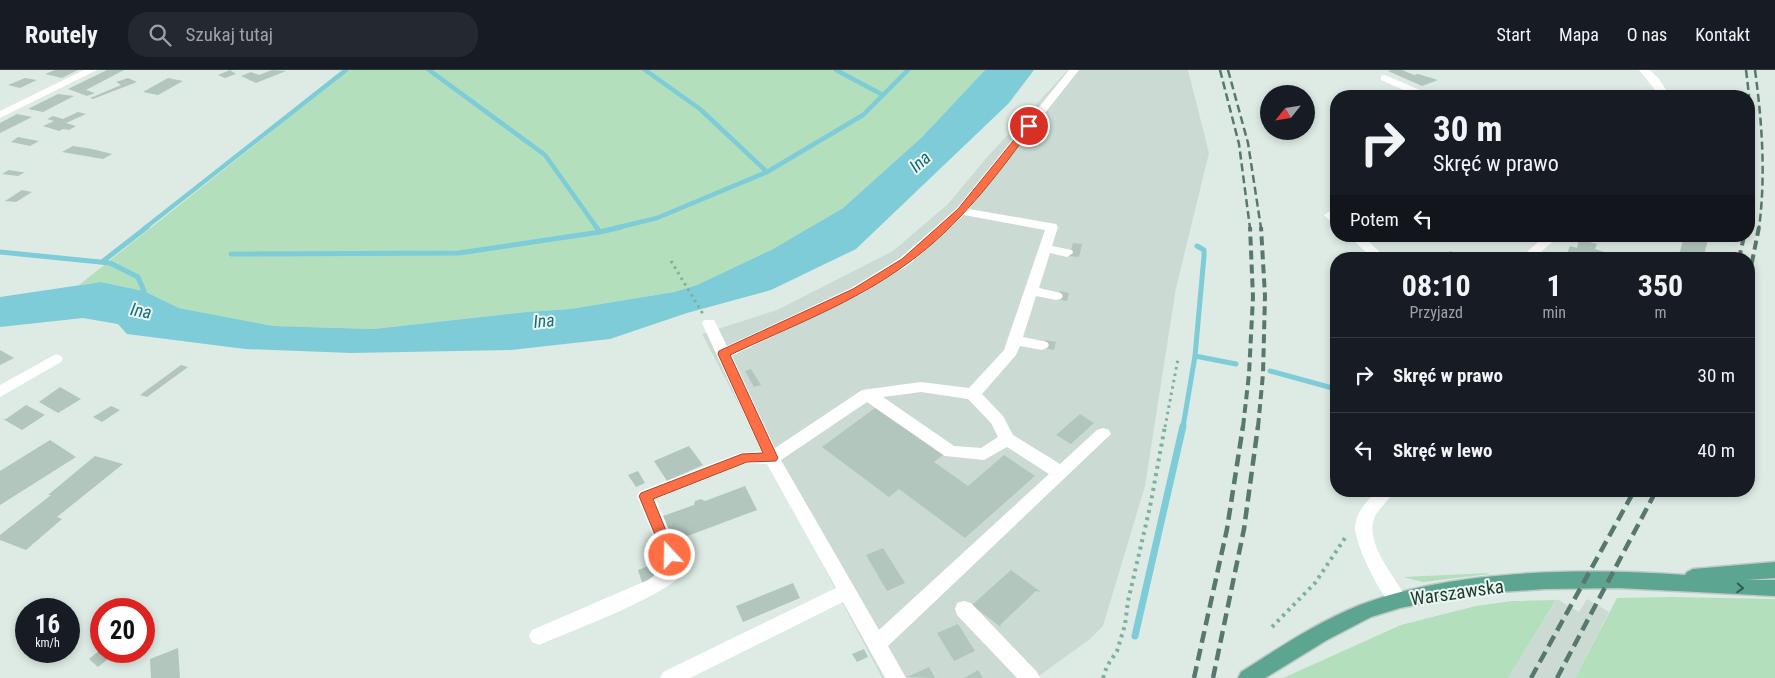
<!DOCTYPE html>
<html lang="pl">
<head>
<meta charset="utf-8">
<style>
  body { margin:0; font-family:"Roboto Condensed",sans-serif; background:#242831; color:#f1f3f6; height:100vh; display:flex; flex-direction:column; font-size:19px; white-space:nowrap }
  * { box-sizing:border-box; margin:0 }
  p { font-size:16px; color:#9ea1a6 }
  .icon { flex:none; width:28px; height:28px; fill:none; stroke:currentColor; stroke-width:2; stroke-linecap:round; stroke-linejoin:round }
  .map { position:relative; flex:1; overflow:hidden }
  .side { position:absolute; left:1330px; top:182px; width:425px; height:245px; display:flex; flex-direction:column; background:#171b24; border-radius:20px; box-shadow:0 2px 8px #0003 }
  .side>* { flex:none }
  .hud { position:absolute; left:1330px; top:20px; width:425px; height:152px; border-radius:20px; box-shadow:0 2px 8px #0003; background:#171b24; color:#f1f3f6; overflow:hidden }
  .needle { width:32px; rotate:240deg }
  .tools { position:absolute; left:1260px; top:15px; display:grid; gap:10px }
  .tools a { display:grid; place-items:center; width:55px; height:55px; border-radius:50%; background:#171b24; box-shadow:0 2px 8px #0003; font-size:25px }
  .speed { position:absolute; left:15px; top:528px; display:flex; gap:10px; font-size:25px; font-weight:700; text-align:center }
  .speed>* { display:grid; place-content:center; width:65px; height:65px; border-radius:50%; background:#171b24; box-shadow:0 2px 8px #0003; line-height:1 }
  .speed small { font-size:12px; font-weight:400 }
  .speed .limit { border:8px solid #d22; background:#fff; color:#111 }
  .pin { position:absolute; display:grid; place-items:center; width:42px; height:42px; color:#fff; margin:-21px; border:2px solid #fff; border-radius:50%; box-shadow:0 1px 5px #0007 }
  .me { position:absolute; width:55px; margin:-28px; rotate:339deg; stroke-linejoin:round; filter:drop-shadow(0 0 4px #0008) }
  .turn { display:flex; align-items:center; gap:18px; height:105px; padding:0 20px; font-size:22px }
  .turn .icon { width:65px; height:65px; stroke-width:2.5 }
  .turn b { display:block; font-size:35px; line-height:42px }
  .then { display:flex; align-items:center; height:48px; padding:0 20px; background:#0003; gap:10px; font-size:19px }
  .eta { display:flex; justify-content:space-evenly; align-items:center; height:85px; text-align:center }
  .eta b { font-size:30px; font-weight:700; line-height:35px }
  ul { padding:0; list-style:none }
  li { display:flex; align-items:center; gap:15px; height:75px; padding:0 20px; border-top:1px solid #363941 }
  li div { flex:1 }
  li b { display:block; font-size:19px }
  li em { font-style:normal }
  header { display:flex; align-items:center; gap:30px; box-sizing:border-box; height:70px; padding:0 25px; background:#171b24; border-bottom:1px solid #363941 }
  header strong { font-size:24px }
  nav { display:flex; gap:28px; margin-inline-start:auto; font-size:18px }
  .search { width:350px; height:45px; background:#242831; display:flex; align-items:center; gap:12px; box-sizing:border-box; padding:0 18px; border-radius:20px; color:#9ea1a6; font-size:19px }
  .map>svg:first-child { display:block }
  .built { fill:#cbdbd3 }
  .green { fill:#b3dfbd }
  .water { fill:#7eccd7 }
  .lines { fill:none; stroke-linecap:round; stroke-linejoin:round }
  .stream-far2 { stroke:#7eccd7; stroke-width:4.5 }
  .stream-far1 { stroke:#7eccd7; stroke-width:5 }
  .stream { stroke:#7eccd7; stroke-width:7 }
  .building { fill:#b2c6bd }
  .major-casing { stroke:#c0c8c6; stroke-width:3 }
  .path-far1 { stroke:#7ab29f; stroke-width:3; stroke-dasharray:2.5 4; stroke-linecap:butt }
  .path { stroke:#7ab29f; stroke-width:4; stroke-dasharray:3 4.5; stroke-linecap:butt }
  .minor { fill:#fff; fill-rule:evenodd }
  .major { fill:#5ca590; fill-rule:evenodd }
  .rail-far2 { stroke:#57786e; stroke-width:2.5; stroke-dasharray:8 4; stroke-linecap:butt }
  .rail-far1 { stroke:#57786e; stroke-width:4; stroke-dasharray:9 5; stroke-linecap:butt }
  .rail { stroke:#57786e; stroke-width:4.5; stroke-dasharray:12 6; stroke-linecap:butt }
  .oneway { stroke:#305b4e }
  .route { fill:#ff6f46; stroke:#a6482e }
  .labels { text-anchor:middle; stroke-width:4; stroke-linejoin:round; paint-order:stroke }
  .water-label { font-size:18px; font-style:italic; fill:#126e7d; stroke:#edf7f2 }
  .near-street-label { font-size:19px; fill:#1d3b32; stroke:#edf7f2 }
</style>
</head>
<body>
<header>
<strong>Routely</strong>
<div class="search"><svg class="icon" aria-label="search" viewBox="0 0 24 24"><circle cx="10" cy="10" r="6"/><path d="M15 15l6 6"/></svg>Szukaj tutaj</div>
<nav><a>Start</a><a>Mapa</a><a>O nas</a><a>Kontakt</a></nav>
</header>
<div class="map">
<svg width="1775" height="608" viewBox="0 0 1775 608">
  <rect width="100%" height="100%" fill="#ddebe4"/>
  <!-- built -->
  <path class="built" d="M1068 0H1188L1209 83 1176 218 1145 416 1103 556 1090 569 1036 608H882L702 264 777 240 893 181 948 134 988 86Z
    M1557 529 1579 542 1587 529 1609 542 1575 608H1508Z"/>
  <!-- green -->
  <path class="green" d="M349 0H985L919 70 843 138 773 179 697 215 674 222 570 239 526 242 373 259 273 256 179 238 144 221 101 212 79 215Z
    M1488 503 1489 504 1423 512 1403 507Z
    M1671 527 1775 529V608H1575L1617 528Z
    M1556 530 1508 608H1283L1401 555 1476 536 1512 531Z"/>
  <!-- water -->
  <path class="water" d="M985 0H1034L1009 33 856 179 771 220 687 243 610 269 511 280 351 283 245 279 127 264 118 254 83 248 0 257V227L101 212 144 221 179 238 273 256 373 259 526 242 570 239 674 222 697 215 773 179 843 138 921 68Z"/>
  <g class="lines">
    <!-- stream-far2 -->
    <path class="stream-far2" d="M429 0 545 85 597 158
      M645 0 700 39 767 102
      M836 0 883 25
      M145 158 346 0
      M616 158 657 148 767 102 863 45 908 0"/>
    <!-- stream-far1 -->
    <path class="stream-far1" d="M596 157 600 162
      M0 182 110 193 138 207 144 221
      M231 184 459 183 600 162 621 157
      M102 192 147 157
      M1195 286 1236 294
      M1270 301 1336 319
      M1183 357 1195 286 1204 186V180L1197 176"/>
    <!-- stream -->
    <path class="stream" d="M1135 566 1183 356"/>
  </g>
  <!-- building -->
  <path class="building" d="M55 0H78L62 8 45 4Z
    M107 0H124L86 20 95 23 87 26 68 19Z
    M230 0 236 4 225 8 218 5Z
    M272 0 286 1 256 13 241 6 251 2 259 5Z
    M1391 0H1402L1414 5 1418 4 1438 10 1422 16 1388 1Z
    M25 8 37 10 20 18 8 15Z
    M128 8 137 12 93 29 90 28 121 15 116 12Z
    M168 8 183 11 158 25 143 22Z
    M58 24 74 26 43 42 28 39Z
    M78 42 86 44 66 53 76 56 69 60 63 59 59 61 43 56 54 51 47 49 53 46 63 49Z
    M17 44 32 47 0 63V53Z
    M18 67 28 69 39 71 30 76 11 72Z
    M73 76 92 79 112 84 103 89 62 82Z
    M9 100 21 102H25L18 106 2 104Z
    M22 120 32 122 16 132 5 131Z
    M1684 166H1709L1703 189H1678Z
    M1579 169 1597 174 1595 179 1626 189H1574L1566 186 1570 176 1577 178Z
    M1073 173 1082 174 1079 187 1069 186Z
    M1451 181 1463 189H1427Z
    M1629 182 1651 188V189H1627Z
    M1060 221 1069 223 1067 231 1057 229Z
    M1046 270 1056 272 1054 280 1043 278Z
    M0 280 14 288 0 295Z
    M181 295 188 297 147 327 140 325Z
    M751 299 761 315 754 317 745 301Z
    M60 317 81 329 58 343 39 332Z
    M26 335 45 345 22 360 3 349H6Z
    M111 336 120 340 102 352 93 347Z
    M875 338 943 385 934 392 968 416 1004 385 1035 406 965 468 899 419 889 427 822 377Z
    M1080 344 1094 353 1071 374 1056 365Z
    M50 370 76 387 0 435V401Z
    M689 376 703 395 667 411 654 391Z
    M95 386 123 394 57 447 62 449 26 480 0 470V465L51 425H48Z
    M638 401 645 413 636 417 628 405Z
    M745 416 757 440 674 471 663 446 694 435 695 431 701 429 705 431Z
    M883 478 905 513 887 521 866 485Z
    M654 494 659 509 643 515 638 500Z
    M1011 500 1041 522 1036 521 1000 555 1002 558 972 535Z
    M793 513 800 528 743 552 736 536Z
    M958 554 975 581 954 591 937 563Z
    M178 578 180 608H151L150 589Z
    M101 579V581H133L121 591 113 585 98 597 89 589Z
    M864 579 868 587 857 592 852 584Z
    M929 597 935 608 907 607Z
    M978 600 983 608H964Z"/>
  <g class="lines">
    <defs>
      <path id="major" d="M1775 492V508L1746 510H1775V526L1619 518 1545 519 1471 524 1400 538 1371 547 1327 570 1265 608H1238L1241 602C1279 578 1317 552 1360 535 1453 499 1585 498 1685 505L1687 502 1693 499Z"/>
    </defs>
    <!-- major casing -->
    <use href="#major" class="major-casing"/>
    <!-- path-far1 -->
    <path class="path-far1" d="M671 191 703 244
      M1165 357 1178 289"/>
    <!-- path -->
    <path class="path" d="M1272 557 1315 513 1347 465
      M1103 608 1107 596 1117 581 1125 555 1128 531 1150 437 1165 356"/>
    <!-- minor -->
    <path class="minor" d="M84 0H97L0 48V41Z
      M1069 0H1079L969 139 1056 154 1058 157 1052 176 1072 180 1073 183 1067 187 1050 183 1039 218 1061 223 1063 226 1061 229 1056 230 1036 226 1023 267 1047 272 1049 275 1047 278 1042 280 1020 276 1016 285 982 324 1003 346 1013 365 1060 394 1097 360 1103 358 1109 360 1111 364 888 576 906 608H885L843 532 690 608H660L663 602 836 518 767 394 747 393 656 429 685 500C674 523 574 560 546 572L539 575 532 572 529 566 532 560 648 510 666 497 637 426 640 421 740 383 761 381 702 253 704 250H714L727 276 851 218 900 188 957 138ZM964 145 1045 160 1004 280 969 318 921 312 862 320 775 378 732 286 861 224 910 194ZM921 322 968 329 991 353 998 367 981 378 954 376 883 327ZM867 332 945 386 984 390 1007 377 1049 404 879 560 781 390Z
      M1639 0H1650L1659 9 1670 26H1660Z
      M1385 5 1429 24 1430 26H1417L1381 10V6Z
      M1330 141 1336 144V154L1332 153 1324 145Z
      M1349 166H1363L1387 189H1373Z
      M1545 166H1559L1533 189H1519Z
      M56 284 61 286 63 289 61 292 0 327V315Z
      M1376 421H1394C1389 431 1377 439 1374 449 1365 476 1397 508 1407 530L1405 536C1400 537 1398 539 1394 536 1382 530 1354 472 1355 457 1356 442 1367 432 1376 421Z
      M964 531 971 533 1037 602 1040 608H1017L957 545 955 539 957 533Z"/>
    <!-- major -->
    <use href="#major" class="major"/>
    <!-- rail-far2 -->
    <path class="rail-far2" d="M1220 0 1239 74 1250 158
      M1228 0 1248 73 1261 158
      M1746 0C1752 47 1755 93 1749 140
      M1755 0C1762 52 1766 105 1759 158"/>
    <!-- rail-far1 -->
    <path class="rail-far1" d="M1739 189 1744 166
      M1749 207 1759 157
      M1243 357 1249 304 1253 227 1250 157
      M1258 357 1263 304 1265 226 1261 157"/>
    <!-- rail -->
    <path class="rail" d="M1194 608 1227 459 1243 356
      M1213 608 1244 459 1258 356
      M1531 608 1634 421
      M1557 608 1656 421"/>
  </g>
  <!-- one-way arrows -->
  <defs><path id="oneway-chevron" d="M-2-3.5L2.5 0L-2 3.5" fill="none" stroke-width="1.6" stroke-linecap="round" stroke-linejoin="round" transform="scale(1.25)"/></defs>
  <use class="oneway" href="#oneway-chevron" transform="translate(1740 518) rotate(3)"/>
  <!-- route -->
  <path class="route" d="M1026 55 1033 56C997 106 958 157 908 193 856 232 789 257 730 285L778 388 776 391 747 392 653 429 676 485 674 489 670 491 665 489 639 426 641 423 742 384 763 383 718 284 719 281 853 219 902 189 958 139Z"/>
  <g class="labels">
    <!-- water labels -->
    <g class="water-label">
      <text transform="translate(920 92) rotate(-42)" y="6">Ina</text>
      <text transform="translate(141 241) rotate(11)" y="6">Ina</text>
      <text transform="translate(544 251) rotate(-5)" y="6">Ina</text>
    </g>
    <!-- near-street labels -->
    <g class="near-street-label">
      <text transform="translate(1457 522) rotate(-8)" y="7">Warszawska</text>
    </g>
  </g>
</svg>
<div class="tools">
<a><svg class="needle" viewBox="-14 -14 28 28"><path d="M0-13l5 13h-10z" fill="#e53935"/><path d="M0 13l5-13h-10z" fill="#9ea1a6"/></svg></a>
</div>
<div class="speed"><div>16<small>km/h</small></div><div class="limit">20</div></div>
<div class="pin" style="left:1029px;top:56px;background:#d93025"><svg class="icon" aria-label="arrive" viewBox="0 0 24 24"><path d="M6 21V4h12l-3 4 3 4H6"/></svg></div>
<svg class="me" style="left:670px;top:485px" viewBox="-20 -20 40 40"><circle r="17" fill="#ff6f46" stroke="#fff" stroke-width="3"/><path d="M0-11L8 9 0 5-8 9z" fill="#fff"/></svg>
<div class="hud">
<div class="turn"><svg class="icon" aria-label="right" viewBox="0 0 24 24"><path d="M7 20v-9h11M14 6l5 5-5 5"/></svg><div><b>30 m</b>Skręć w prawo</div></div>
<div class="then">Potem<svg class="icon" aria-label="left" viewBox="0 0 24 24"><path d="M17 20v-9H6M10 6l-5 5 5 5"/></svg></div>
</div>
<section class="side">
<div class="eta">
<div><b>08:10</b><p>Przyjazd</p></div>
<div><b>1</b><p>min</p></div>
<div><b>350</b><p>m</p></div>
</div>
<ul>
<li><svg class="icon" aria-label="right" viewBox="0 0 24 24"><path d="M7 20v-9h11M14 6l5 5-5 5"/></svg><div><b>Skręć w prawo</b></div><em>30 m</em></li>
<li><svg class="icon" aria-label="left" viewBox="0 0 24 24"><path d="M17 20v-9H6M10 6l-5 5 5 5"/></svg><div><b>Skręć w lewo</b></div><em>40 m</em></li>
</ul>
</section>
</div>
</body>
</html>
